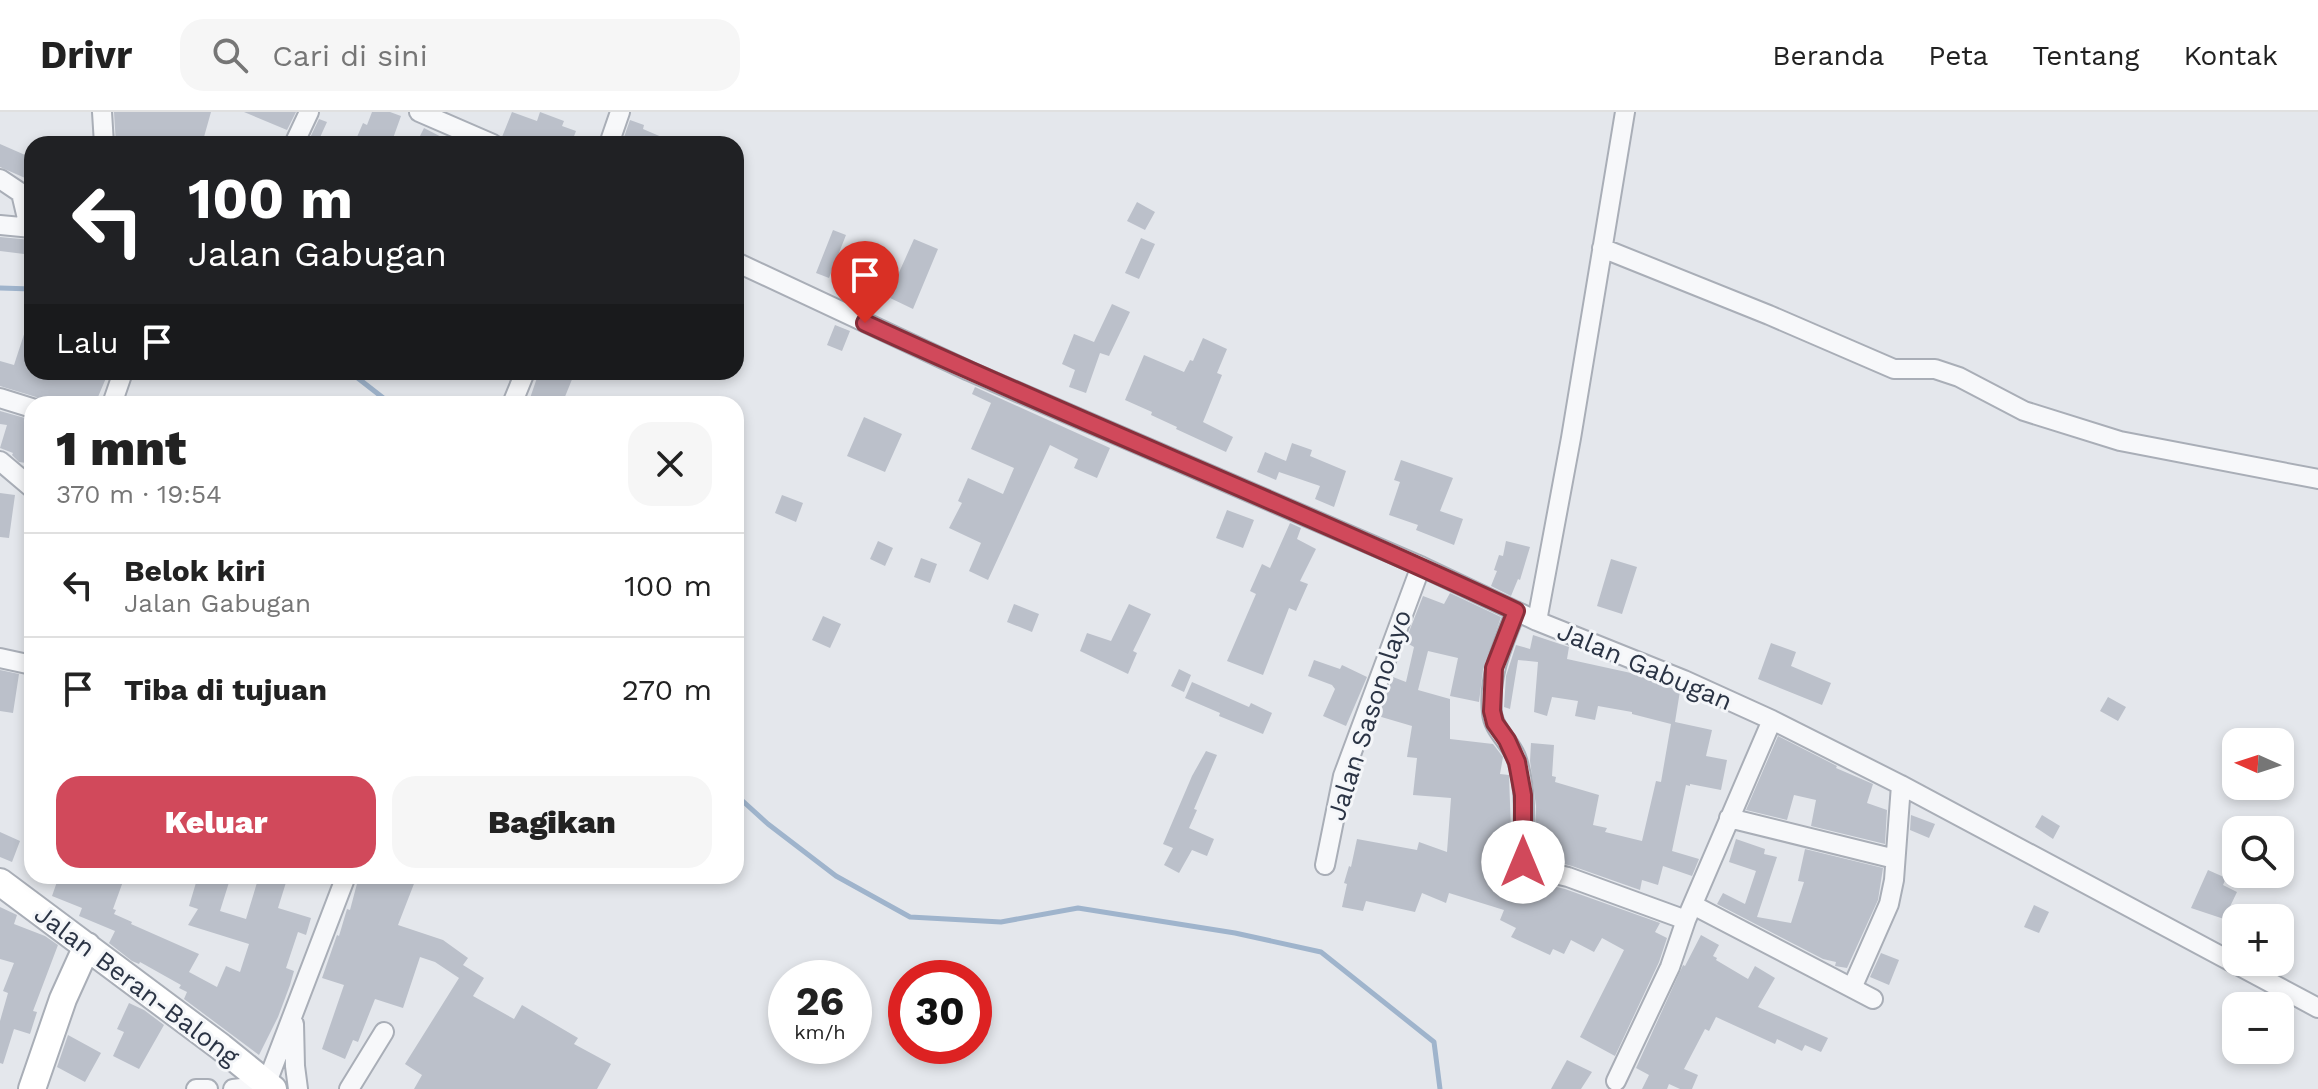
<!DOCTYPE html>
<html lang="id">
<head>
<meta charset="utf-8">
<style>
  body { margin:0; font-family:"Work Sans",sans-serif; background:#f6f6f6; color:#222; height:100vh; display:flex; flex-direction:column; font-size:30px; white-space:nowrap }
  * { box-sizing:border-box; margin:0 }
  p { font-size:26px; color:#767676 }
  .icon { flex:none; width:44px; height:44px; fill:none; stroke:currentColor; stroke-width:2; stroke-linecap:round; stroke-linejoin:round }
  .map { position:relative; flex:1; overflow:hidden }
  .details { position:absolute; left:24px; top:284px; width:720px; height:488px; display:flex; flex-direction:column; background:#fff; border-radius:24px; box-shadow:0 4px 12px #0003 }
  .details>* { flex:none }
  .top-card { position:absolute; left:24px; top:24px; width:720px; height:244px; border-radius:24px; box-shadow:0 4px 12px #0003; background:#202124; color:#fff; overflow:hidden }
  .needle { width:52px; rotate:273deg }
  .fabs { position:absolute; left:2222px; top:616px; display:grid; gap:16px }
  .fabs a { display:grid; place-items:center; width:72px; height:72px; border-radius:16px; background:#fff; box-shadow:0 4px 12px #0003; font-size:40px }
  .speed { position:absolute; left:768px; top:848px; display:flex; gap:16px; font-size:40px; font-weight:700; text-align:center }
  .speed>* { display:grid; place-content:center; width:104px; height:104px; border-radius:50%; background:#fff; box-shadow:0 4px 12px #0003; line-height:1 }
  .speed small { font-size:20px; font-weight:400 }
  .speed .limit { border:12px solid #d22; background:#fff; color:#111 }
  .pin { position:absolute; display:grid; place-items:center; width:68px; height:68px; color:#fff; margin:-82px -34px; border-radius:50% 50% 50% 0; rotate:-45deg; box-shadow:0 0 8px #0007 }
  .pin .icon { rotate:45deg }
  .me { position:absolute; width:88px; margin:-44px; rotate:0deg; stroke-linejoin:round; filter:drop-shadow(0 0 6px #0008) }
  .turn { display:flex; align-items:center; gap:28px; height:168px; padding:0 32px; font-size:36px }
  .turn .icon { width:104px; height:104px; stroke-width:2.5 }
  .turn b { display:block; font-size:56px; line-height:68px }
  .then { display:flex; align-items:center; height:76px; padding:0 32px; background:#0003; gap:16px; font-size:30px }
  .round { display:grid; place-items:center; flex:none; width:84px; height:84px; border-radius:24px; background:#f6f6f6 }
  .summary { display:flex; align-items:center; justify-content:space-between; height:136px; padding:0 32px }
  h1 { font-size:48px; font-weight:800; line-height:60px }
  .primary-button { display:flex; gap:16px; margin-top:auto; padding:16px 32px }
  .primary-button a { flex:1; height:92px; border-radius:24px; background:#d1495b; color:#fff; font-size:32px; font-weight:800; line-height:92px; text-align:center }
  .primary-button a+a { background:#f6f6f6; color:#222 }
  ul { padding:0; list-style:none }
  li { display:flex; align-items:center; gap:24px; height:104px; padding:0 32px; border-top:2px solid #e0e0e0 }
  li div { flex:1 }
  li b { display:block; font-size:30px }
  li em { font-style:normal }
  header { display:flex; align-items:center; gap:48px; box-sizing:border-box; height:112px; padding:0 40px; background:#fff; border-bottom:2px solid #e0e0e0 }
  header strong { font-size:38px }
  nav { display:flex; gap:44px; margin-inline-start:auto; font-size:28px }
  .search { width:560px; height:72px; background:#f6f6f6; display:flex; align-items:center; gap:20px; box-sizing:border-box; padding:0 28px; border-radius:24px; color:#767676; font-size:30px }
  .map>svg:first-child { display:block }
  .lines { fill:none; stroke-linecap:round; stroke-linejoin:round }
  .stream { stroke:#9fb4cc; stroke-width:5 }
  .building { fill:#bbc0ca }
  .street-casing { stroke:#a9aeb7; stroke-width:22 }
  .secondary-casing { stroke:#a9aeb7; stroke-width:30 }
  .street { stroke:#f7f8fa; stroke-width:18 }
  .secondary { stroke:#fff; stroke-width:26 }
  .route-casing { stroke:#882f3b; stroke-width:20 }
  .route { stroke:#d1495b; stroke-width:14 }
  .labels { text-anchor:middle; stroke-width:6; stroke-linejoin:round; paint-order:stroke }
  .street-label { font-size:26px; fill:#2b3445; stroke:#f4f6f9 }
</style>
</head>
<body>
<header>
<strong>Drivr</strong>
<div class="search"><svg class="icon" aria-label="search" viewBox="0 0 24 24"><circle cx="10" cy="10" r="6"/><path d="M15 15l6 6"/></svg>Cari di sini</div>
<nav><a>Beranda</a><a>Peta</a><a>Tentang</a><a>Kontak</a></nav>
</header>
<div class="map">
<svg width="2318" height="977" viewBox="0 0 2318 977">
  <rect width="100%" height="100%" fill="#e4e7ec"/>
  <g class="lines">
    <!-- stream -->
    <path class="stream" d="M0 176 32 177
      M350 260 391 292
      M736 683 768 712 836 764 910 805 1001 810 1078 796 1235 821 1321 840 1434 930 1440 977"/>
  </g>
  <!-- building -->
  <path class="building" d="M114 0H211L202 32H116Z
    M244 0H296L287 18Z
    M372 0H390L401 4 391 32H354L363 11 367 13Z
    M512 0 537 9 540 0 564 9 562 14 576 19 571 32H521L502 25Z
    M319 7 327 10 317 32H307Z
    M630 8 644 13 643 17 678 32H635L623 28Z
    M424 16 455 32H416Z
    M0 32 32 46V69L0 55Z
    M1137 90 1155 100 1145 118 1127 109Z
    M833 118 846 123 829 166 816 161Z
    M0 125 32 128V143L0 139Z
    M1141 126 1155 132 1139 167 1125 161Z
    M914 127 938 137 913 197 888 185Z
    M1112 192 1130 200 1109 244 1100 241 1086 281 1069 275 1075 258 1062 252 1074 222 1094 230Z
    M29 207 32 208V260H90L106 266 95 292H43L36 285 0 274V249L14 253Z
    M835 213 850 219 842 239 827 233Z
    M1203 226 1227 237 1217 261 1222 263 1203 310 1233 325 1226 340 1176 317 1177 315 1151 303 1152 300 1125 288 1144 243 1184 260 1190 248 1193 249Z
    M539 260H575L562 292H528Z
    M975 275 1110 336 1097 366 1074 356 1078 347 1050 333 988 468 969 459 981 431 949 416 962 391 958 389 968 366 1003 382 1014 356 971 337 991 291 972 282Z
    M0 299 32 308V331L26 351 19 350 12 343 13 341 0 336 7 313 0 312Z
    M864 305 902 322 885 360 847 344Z
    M1292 331 1312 338 1310 344 1346 359 1334 395 1315 387 1320 374 1279 360 1276 368 1257 360 1265 340 1286 349Z
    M1401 348 1453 366 1440 399 1463 407 1454 433 1416 418 1418 413 1389 403 1400 370 1394 368Z
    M0 381 15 383 9 426 0 425Z
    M782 383 803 391 796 410 775 401Z
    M1227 398 1254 408 1243 436 1216 426Z
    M1290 411 1301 416 1297 427 1316 437 1300 469 1308 472 1296 499 1289 496 1263 563 1227 549 1256 482 1250 479 1262 452 1270 456Z
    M878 429 893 436 885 454 870 447Z
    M1506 429 1530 435 1520 468 1518 467 1511 484 1491 474 1497 459 1494 458 1499 443 1503 444Z
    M921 446 937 452 930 471 914 465Z
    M1611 447 1637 455 1622 502 1597 494Z
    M1450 481 1501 505 1483 558 1479 590 1450 584 1458 546 1428 539 1418 578 1450 587V627L1493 632 1503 645 1500 662 1509 663 1511 719 1510 743H1507L1498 768 1529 782 1535 770 1565 777 1660 811 1655 820 1667 826 1659 850 1615 944 1580 925 1624 838 1602 826 1594 840 1571 828 1564 842 1553 837 1550 843 1511 825 1516 816 1500 808 1504 798 1449 781 1446 791 1422 781 1415 800 1366 789 1363 799 1342 795 1347 772 1344 771 1349 754 1351 755 1357 727 1417 738 1419 730 1447 740 1451 686 1413 683 1417 646 1407 645 1412 614 1378 604 1393 565 1406 570 1414 535 1405 530 1423 484 1444 492Z
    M1014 492 1039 502 1032 520 1007 510Z
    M1129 492 1151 502 1133 539 1137 541 1128 562 1080 539 1087 521 1111 529Z
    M823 504 841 512 830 536 812 528Z
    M1533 523 1569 535 1567 547 1631 561 1680 579 1675 610 1712 618 1706 644 1727 648 1721 678 1690 672V674L1686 673 1672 739 1699 747 1692 764 1663 754 1658 773 1642 768 1640 778 1572 754 1534 744 1536 694 1530 649 1531 631 1554 633 1552 664 1556 665 1555 670 1599 683 1593 713 1607 716 1605 720 1642 729 1656 669 1661 670 1671 612 1632 602V600L1598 594 1595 608 1575 604 1578 589 1552 585 1547 604 1534 600 1538 550 1518 548 1510 597 1504 595 1506 564 1516 533 1530 537Z
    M1771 531 1796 540 1791 554 1831 571 1822 593 1758 567Z
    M1314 548 1340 557 1342 553 1367 565 1346 614 1323 604 1335 577 1332 573 1308 564Z
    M1179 557 1191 563 1184 580 1171 574Z
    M0 558 19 562 13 601 0 599Z
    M1192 570 1249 595 1251 591 1272 601 1263 622 1219 604 1220 601 1185 586Z
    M2108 585 2126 595 2118 609 2100 599Z
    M1778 624 1837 654 1836 656 1873 672 1867 691 1887 698 1885 732 1811 714 1816 688 1794 683 1787 708 1746 698Z
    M1206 639 1217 643 1194 697 1197 698 1189 716 1214 727 1207 744 1192 738 1179 761 1164 753 1173 736 1163 732 1192 664Z
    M1911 703 1935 712 1929 726 1910 718Z
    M2042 703 2060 714 2053 727 2035 715Z
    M0 720 20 729 12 750 0 745Z
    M1736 727 1765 737 1764 742 1777 745 1757 805 1791 811 1804 770 1798 769 1805 737 1883 756 1878 788 1847 856 1835 854 1836 850 1823 847 1717 792 1723 781 1745 792 1756 759 1729 750Z
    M2208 758 2226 766 2223 773 2237 780 2224 807 2191 796Z
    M59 764H125L113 797 116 798 114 802 132 810 131 812 199 842 189 860 217 875 226 854 240 860 249 832 188 813 198 797 189 794 198 764H231L220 799 246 807 259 764H288L278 796 311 806 306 823 298 820 286 856 294 859 290 873 278 905 259 943 184 887 187 880 179 876 181 873 140 850 139 852 132 849 109 831 115 819 79 804 82 796 52 784Z
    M359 764H417L398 813 443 828 468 846 463 853 484 866 473 884 514 907 522 893 578 926 574 932 611 952 597 977H414L422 963 405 952 459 866 435 850 420 845 403 896 375 887 358 930 353 928 345 947 322 937 344 873 322 866 337 823 339 824 347 797 350 798Z
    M2034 793 2049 800 2039 821 2024 815Z
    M0 795 17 803 14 812 45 824 58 833 33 899 37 900 30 922 14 917 3 952 0 951V909L8 881 3 879 14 851 0 847Z
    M1701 823 1719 833 1713 844 1717 846 1716 848 1748 867 1755 854 1775 866 1758 895 1828 926 1821 940 1805 933 1802 939 1777 927 1775 932 1716 905 1709 919 1705 917 1684 957 1698 963 1692 977H1680L1669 972 1667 977H1642L1649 963 1636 956 1683 853 1685 854Z
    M1881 841 1899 848 1889 873 1870 865Z
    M129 891 144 898 164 913 139 957 113 944 124 920 117 917Z
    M68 923 101 941 85 970 57 955Z
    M1567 948 1592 960 1581 977H1551Z"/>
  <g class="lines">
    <defs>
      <path id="street" d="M102 0 104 32
        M419 0 493 32
        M294 32 309 0
        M609 32 620 0
        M0 67 21 81 29 115
        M0 113 32 116
        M1602 136 1769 203 1894 257H1935L1959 265 2024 299 2120 329 2318 367
        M736 150 969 259 1416 452 1537 509 1684 568 1772 608 1901 673 2318 896
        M0 286 32 296
        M112 292 123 260
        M512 292 525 260
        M0 349 32 376
        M1516 499C1503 532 1488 564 1492 601 1493 617 1510 630 1516 645 1527 676 1524 712 1522 744L1523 750 1530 756 1568 765 1686 808 1772 608
        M1537 509 1571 326 1625 0
        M0 546 32 553
        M1729 706 1895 747
        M1325 753 1343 664 1421 454
        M1693 793 1873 887
        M1852 876 1889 792 1894 768 1901 673
        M294 912 295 954 298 977
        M1616 969 1670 855 1686 808
        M196 977H208
        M233 977 266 973 346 764
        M349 977 384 920"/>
      <path id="secondary" d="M0 770 221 935 273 977
        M32 977 63 887 87 834"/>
    </defs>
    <!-- street casing -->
    <use href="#street" class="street-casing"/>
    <!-- secondary casing -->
    <use href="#secondary" class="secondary-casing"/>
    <!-- street -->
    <use href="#street" class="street"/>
    <!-- secondary -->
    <use href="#secondary" class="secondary"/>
  </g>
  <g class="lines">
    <defs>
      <path id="route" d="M865 211C1081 311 1301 398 1516 499L1494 556 1492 599 1495 611 1507 628 1517 650 1523 683V750"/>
    </defs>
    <!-- route casing -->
    <use href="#route" class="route-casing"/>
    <!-- route -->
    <use href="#route" class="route"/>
  </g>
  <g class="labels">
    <!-- street labels -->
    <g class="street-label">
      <text transform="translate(1645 554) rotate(23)" y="9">Jalan Gabugan</text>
      <text transform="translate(1369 603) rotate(-72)" y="9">Jalan Sasonolayo</text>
      <text transform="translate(137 873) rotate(37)" y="9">Jalan Beran-Balong</text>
    </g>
  </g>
</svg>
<div class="fabs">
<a><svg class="needle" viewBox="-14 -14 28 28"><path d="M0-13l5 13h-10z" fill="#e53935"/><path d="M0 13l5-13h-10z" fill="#767676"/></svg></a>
<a><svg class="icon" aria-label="search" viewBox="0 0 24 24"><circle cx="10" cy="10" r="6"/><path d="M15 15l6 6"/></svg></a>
<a>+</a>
<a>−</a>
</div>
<div class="speed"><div>26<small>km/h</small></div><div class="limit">30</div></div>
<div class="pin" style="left:865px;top:211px;background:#d93025"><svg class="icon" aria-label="arrive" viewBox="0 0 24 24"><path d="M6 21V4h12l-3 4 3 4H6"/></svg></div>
<svg class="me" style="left:1523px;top:750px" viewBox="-20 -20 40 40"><circle r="19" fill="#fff"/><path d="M0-13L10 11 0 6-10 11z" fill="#d1495b"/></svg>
<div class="top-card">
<div class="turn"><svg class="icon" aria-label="left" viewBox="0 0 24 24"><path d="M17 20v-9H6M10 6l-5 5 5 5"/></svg><div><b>100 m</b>Jalan Gabugan</div></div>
<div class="then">Lalu<svg class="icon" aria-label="arrive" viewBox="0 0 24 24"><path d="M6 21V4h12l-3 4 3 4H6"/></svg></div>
</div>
<section class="details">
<div class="summary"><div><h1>1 mnt</h1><p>370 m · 19:54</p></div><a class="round"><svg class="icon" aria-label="close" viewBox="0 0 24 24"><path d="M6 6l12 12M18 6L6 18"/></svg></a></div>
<ul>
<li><svg class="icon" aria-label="left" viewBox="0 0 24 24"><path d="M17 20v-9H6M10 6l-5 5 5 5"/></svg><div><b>Belok kiri</b><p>Jalan Gabugan</p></div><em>100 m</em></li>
<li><svg class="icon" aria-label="arrive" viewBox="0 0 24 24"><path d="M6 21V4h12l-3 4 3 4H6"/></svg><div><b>Tiba di tujuan</b></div><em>270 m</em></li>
</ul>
<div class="primary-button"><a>Keluar</a><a>Bagikan</a></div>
</section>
</div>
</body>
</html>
